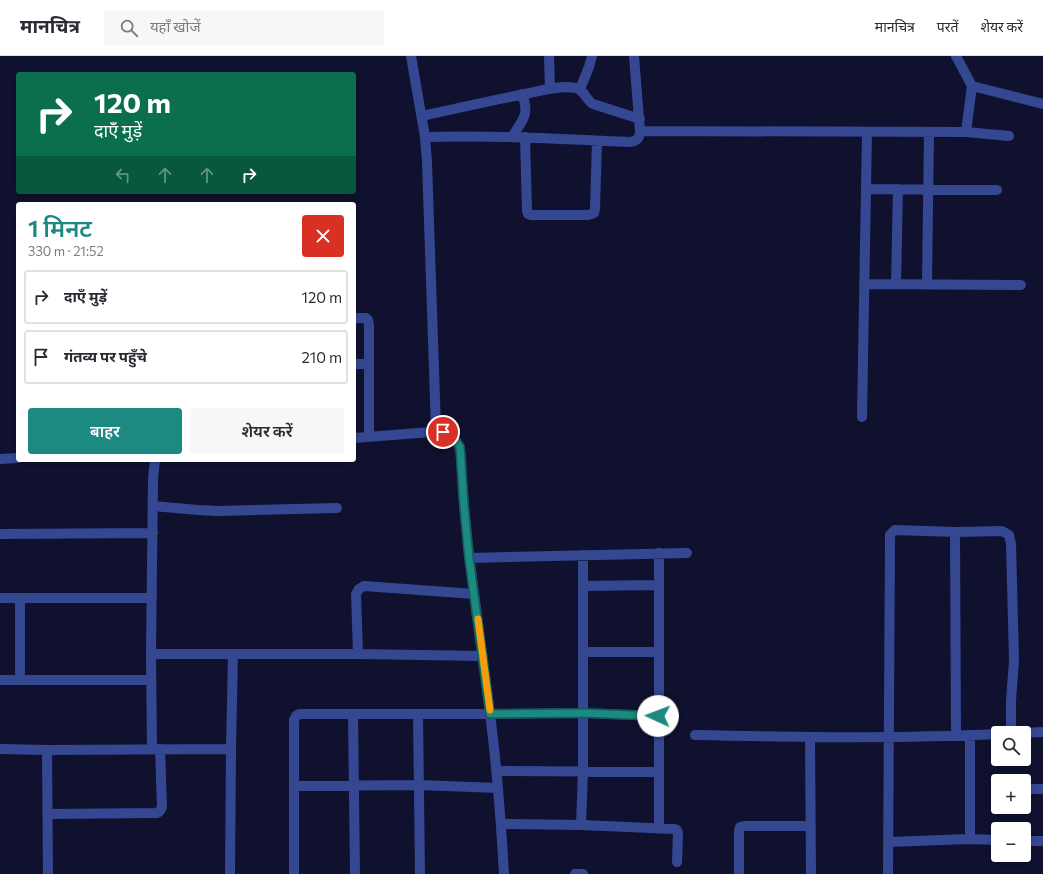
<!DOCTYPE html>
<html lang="hi">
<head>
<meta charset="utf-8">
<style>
  body { margin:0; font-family:Commissioner,"Noto Sans Devanagari",sans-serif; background:#f7f7f7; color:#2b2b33; height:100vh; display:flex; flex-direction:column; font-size:15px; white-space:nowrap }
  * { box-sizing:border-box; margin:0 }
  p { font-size:13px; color:#7c7c81 }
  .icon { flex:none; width:22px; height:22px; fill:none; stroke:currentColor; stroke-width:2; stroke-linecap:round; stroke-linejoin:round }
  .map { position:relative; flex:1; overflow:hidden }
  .panel { position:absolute; left:16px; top:146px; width:340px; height:260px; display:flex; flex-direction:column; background:#fff; border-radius:4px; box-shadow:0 2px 6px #0003 }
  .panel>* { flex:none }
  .top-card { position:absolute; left:16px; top:16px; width:340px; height:122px; border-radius:4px; box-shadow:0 2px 6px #0003; background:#0b6e4f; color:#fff; overflow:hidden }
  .controls { position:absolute; left:991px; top:670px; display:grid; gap:8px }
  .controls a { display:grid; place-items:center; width:40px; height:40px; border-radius:4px; background:#fff; box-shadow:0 2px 6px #0003; font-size:20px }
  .pin { position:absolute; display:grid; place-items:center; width:34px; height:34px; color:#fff; margin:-17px; border:2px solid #fff; border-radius:50%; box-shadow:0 1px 4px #0007 }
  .me { position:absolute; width:44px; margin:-22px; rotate:272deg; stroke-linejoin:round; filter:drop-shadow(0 0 3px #0008) }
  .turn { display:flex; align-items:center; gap:14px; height:84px; padding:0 12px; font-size:18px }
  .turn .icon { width:52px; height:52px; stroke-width:2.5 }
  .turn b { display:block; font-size:28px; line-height:34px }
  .lanes { display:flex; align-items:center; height:38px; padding:0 12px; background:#0003; justify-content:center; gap:20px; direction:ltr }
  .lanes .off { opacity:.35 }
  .round { display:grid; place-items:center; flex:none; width:42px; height:42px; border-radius:4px; background:#f7f7f7 }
  .summary { display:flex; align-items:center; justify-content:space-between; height:68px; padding:0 12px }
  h1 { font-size:24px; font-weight:600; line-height:30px; color:#1c8a81 }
  .primary-button { display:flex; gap:8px; margin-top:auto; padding:8px 12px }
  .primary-button a { flex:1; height:46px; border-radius:4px; background:#1c8a81; color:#fff; font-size:16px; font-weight:600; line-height:46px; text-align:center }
  .primary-button a+a { background:#f7f7f7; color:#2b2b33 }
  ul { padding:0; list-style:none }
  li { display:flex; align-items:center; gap:12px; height:54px; margin:0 8px 6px; padding:0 4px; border:2px solid #e1e1e2; border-radius:4px }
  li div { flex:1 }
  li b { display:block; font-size:15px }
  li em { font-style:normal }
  header { display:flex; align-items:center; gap:24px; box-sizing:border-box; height:56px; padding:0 20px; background:#fff; border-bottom:1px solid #e1e1e2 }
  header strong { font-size:19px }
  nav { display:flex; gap:22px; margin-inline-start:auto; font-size:14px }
  .search { width:280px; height:36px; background:#f7f7f7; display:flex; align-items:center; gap:10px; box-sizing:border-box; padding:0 14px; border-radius:4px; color:#7c7c81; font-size:15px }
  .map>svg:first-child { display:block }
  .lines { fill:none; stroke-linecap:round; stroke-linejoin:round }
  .minor { stroke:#364792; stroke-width:10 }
  .route-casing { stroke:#125a54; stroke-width:10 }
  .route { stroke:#1c8a81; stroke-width:7 }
  .slow { stroke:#f59e0b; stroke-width:7 }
</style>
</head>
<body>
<header>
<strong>मानचित्र</strong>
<div class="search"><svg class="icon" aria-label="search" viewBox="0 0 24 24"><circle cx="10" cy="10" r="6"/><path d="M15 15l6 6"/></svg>यहाँ खोजें</div>
<nav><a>मानचित्र</a><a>परतें</a><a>शेयर करें</a></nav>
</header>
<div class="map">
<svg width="1043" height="818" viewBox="0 0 1043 818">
  <rect width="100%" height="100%" fill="#0f112f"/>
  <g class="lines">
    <!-- minor -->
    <path class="minor" d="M411 0 425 81 427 106 436 373
      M549 0 550 33
      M956 0 972 30
      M580 33 589 11 592 0
      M422 60C458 52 494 44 530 37 543 34 562 29 575 32 584 33 586 44 593 48L640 63
      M640 75 966 76 972 30 1043 48
      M966 76 1009 80
      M425 81C494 79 562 83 630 86 637 85 640 82 640 75L634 0
      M512 81C523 63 530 59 522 38
      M525 81 527 155 528 158 531 159H588L594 157 595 153 597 85
      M866 133 997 134
      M864 228 1021 229
      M896 228 898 133
      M927 228 929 76
      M354 262H366L368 264 369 269V381
      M354 308H369
      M862 361 867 76
      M436 373C451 379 458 381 461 399 464 486 480 572 490 658 497 711 501 765 504 818
      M354 382 431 376 436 373
      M0 403 18 402
      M153 450 198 454 218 455 337 452
      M955 476 956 680
      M0 478 153 477
      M659 497V773
      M469 502 687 497
      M583 530 659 529
      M0 542H152
      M20 542V624
      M583 596H658
      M151 598H358L483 600
      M358 598 356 538 359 533 364 530 474 538
      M0 624H151
      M353 658 355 818
      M418 658 420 818
      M1024 677 1043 676
      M695 679C796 681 897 683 998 678
      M810 681 811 818
      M0 693 47 694 231 693
      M152 693 151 598 153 422 155 404
      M47 694 48 818
      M496 715 659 716
      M295 730 419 729 498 732
      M1024 733H1043
      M48 758 157 757 160 755 162 751 160 693
      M501 768 581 769 674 773 677 774 678 777 677 806
      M581 769 583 715V499
      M970 783V679
      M1024 785H1043
      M888 786 970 783 998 784
      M230 818 231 693 233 598
      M294 818V664L296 660 299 658H490L583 657 658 660
      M575 818H583
      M739 818V775L740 771 744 770H811
      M888 818 890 483V479L895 474 955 476 1002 475 1009 479 1011 488 1014 604 1011 645V677"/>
  </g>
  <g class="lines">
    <defs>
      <path id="route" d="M443 376C451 379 456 383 460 391L464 450 469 502 490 658 583 657 658 660"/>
    </defs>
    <!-- route casing -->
    <use href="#route" class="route-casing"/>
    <!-- route -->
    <use href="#route" class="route"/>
    <!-- slow -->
    <path class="slow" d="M478 563 490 654"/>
  </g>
</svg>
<div class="controls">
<a><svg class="icon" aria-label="search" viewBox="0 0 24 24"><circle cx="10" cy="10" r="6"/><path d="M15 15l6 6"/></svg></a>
<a>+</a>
<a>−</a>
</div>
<div class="pin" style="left:443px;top:376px;background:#d93025"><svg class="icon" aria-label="arrive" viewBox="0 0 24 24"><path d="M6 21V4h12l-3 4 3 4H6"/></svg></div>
<svg class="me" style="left:658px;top:660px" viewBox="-20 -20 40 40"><circle r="19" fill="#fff"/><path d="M0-13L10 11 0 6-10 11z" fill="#1c8a81"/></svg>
<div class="top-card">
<div class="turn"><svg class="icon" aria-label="right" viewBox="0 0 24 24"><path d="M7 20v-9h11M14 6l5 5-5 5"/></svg><div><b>120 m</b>दाएँ मुड़ें</div></div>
<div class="lanes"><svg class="icon off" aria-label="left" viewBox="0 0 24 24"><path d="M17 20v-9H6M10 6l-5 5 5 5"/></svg><svg class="icon off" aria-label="ahead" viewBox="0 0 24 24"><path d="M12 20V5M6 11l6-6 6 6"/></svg><svg class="icon off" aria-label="ahead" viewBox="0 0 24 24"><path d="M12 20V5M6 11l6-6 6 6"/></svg><svg class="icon" aria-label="right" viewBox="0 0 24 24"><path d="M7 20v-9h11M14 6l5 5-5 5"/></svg></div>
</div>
<section class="panel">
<div class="summary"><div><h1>1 मिनट</h1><p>330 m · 21:52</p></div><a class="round" style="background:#d93025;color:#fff"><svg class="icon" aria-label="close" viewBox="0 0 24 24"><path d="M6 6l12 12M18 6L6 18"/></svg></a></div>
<ul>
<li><svg class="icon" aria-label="right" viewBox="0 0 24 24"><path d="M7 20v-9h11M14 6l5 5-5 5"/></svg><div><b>दाएँ मुड़ें</b></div><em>120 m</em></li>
<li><svg class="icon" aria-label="arrive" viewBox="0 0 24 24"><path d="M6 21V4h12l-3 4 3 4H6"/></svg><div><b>गंतव्य पर पहुँचे</b></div><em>210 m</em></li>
</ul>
<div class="primary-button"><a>बाहर</a><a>शेयर करें</a></div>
</section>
</div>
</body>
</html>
